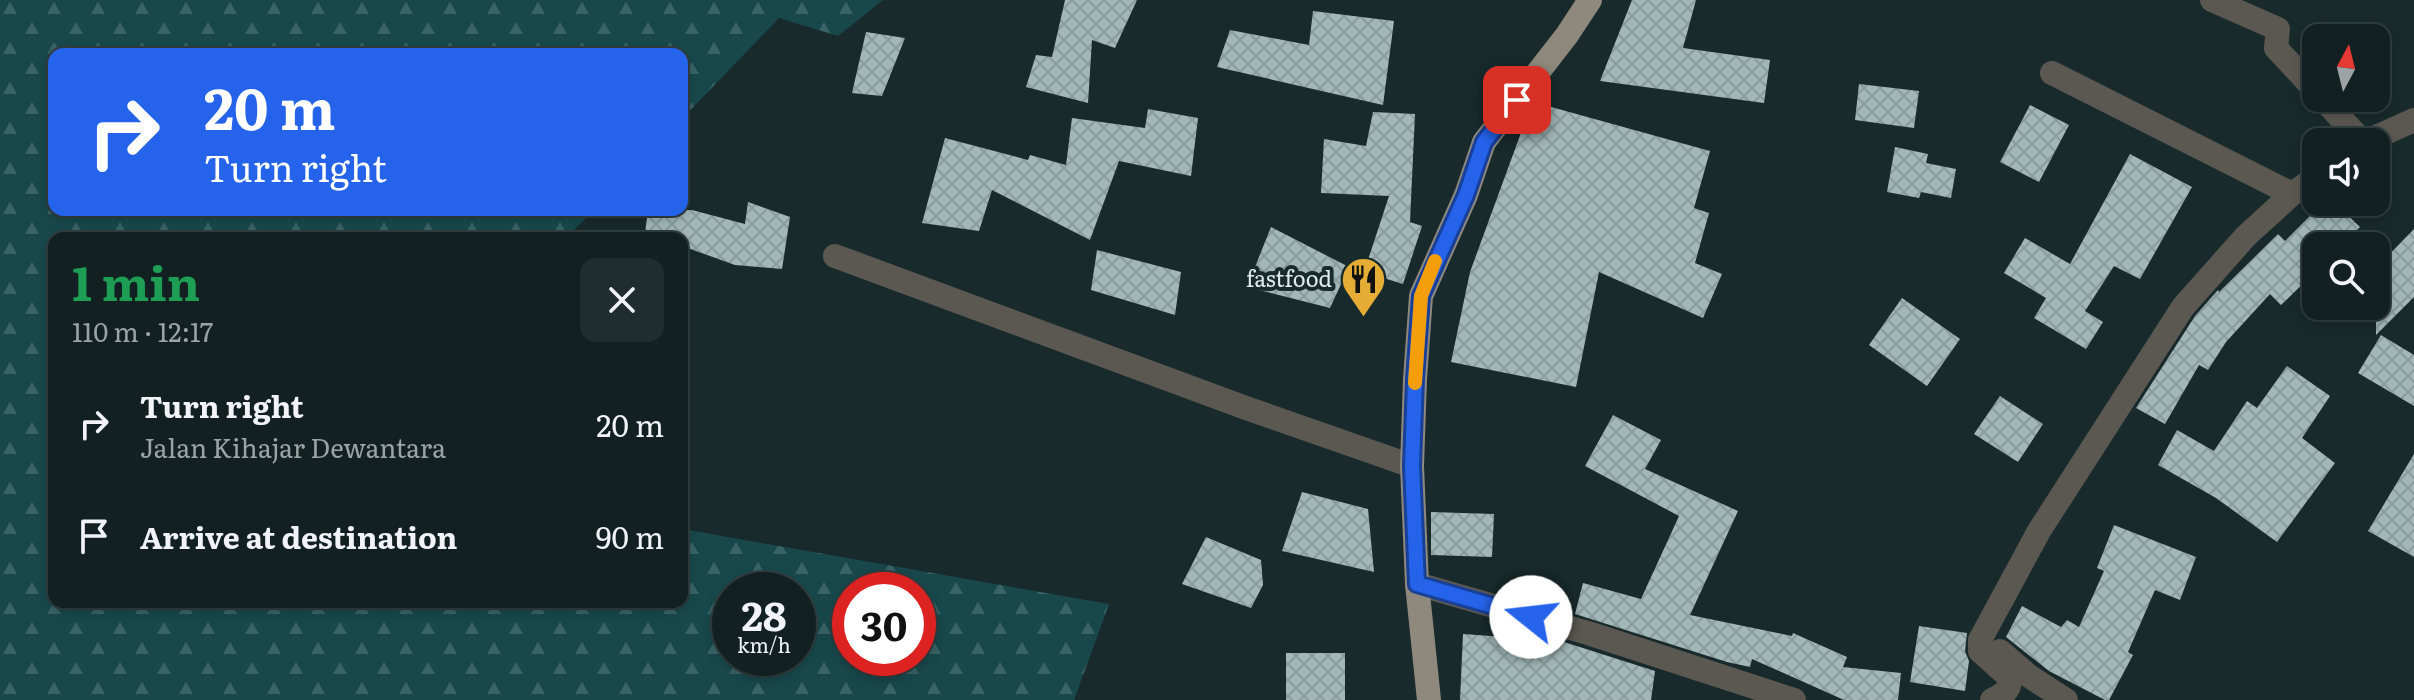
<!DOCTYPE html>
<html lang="en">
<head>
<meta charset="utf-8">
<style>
  body { margin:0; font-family:Literata,serif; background:#1f2d2e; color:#f1f3f6; height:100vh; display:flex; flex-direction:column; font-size:30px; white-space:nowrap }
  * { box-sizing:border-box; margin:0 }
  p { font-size:26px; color:#9ca3a5 }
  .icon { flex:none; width:44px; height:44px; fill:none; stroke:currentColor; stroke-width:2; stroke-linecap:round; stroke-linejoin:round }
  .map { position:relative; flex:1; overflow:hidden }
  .panel { position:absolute; left:48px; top:232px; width:640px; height:376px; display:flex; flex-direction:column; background:#122021; border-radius:16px; box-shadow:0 4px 12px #0003,0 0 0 2px #313e3f }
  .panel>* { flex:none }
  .top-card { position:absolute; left:48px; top:48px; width:640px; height:168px; border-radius:16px; box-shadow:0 4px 12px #0003,0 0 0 2px #313e3f; background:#2563eb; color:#fff; overflow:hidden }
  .needle { width:52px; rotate:7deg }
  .buttons { position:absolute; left:2302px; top:24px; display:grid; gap:16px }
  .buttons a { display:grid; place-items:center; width:88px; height:88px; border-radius:16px; background:#122021; box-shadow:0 4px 12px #0003,0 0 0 2px #313e3f; font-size:40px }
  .speed { position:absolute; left:712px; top:572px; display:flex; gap:16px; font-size:40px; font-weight:700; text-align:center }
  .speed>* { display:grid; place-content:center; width:104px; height:104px; border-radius:50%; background:#122021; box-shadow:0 4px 12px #0003,0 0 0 2px #313e3f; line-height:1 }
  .speed small { font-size:20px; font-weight:400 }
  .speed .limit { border:12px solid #d22; background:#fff; color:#111 }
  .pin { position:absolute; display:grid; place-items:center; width:68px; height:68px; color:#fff; margin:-34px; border-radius:16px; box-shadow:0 4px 12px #0006 }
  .me { position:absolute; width:88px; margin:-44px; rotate:286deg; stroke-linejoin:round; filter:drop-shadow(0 0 6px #0008) }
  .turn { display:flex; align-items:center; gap:28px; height:168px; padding:0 24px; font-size:36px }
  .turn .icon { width:104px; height:104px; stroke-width:2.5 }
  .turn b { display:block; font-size:56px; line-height:68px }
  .round { display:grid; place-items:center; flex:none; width:84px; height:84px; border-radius:16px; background:#1f2d2e }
  .overview { display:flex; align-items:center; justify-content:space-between; height:136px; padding:0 24px }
  h1 { font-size:48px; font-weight:700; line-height:60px; color:#1e9e55 }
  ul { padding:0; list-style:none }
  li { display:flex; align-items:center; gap:24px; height:112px; padding:0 24px }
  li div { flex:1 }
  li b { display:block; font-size:30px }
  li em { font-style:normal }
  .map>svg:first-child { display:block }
  .forest { fill:url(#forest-firs); fill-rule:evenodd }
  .building { fill:url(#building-cross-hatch) }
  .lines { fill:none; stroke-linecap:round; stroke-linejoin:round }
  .street { stroke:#5b5852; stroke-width:24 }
  .primary { stroke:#8f887c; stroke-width:24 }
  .route-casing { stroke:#184099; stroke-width:20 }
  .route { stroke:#2563eb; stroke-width:14 }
  .slow { stroke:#f59e0b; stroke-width:14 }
  .labels { text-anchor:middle; stroke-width:8; stroke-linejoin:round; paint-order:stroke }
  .poi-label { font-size:22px; fill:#e0ecec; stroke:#182a2c; text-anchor:end }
</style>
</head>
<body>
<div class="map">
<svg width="2414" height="700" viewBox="0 0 2414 700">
  <defs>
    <pattern id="forest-firs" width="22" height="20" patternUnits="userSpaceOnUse" patternTransform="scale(2)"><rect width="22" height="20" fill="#18484c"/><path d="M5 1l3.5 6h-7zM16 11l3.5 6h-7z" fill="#396366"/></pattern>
    <pattern id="building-cross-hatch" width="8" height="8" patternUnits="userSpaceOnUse" patternTransform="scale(2)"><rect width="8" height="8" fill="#a1b7b8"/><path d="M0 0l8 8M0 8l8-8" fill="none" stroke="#8a9b9c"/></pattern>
  </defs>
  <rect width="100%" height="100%" fill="#182a2c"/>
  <!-- forest -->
  <path class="forest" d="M0 0H883L838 36 779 18 682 119V54H54V210H594L566 238H54V602H682V529L1109 604 1074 700H0ZM730 590H798V658H730ZM850 590H918V658H850Z"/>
  <!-- building -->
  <path class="building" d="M1065 0H1137L1115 48 1092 40 1088 103 1026 87 1036 55 1052 57Z
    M1632 0H1696L1683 48 1770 60 1764 103 1600 81Z
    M1313 11 1394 21 1383 105 1217 67 1230 30 1309 45Z
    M866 32 905 38 882 96 852 93Z
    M1859 84 1919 91 1914 128 1855 120Z
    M1544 105 1710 151 1694 208 1709 213 1695 263 1722 274 1703 318 1599 272 1576 387 1451 362 1470 272 1522 130 1532 134Z
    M2030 105 2069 125 2039 182 2000 162Z
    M1148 109 1198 118 1191 176 1119 161 1090 240 992 190 979 231 922 223 945 138 1028 160 1030 155 1066 165 1072 118 1145 128Z
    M1373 112 1415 114 1410 222 1422 226 1403 284 1364 272 1389 196 1321 193 1324 139 1366 146Z
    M1895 147 1928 154 1926 163 1956 169 1951 198 1921 192 1919 198 1887 192Z
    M2130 154 2192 187 2140 279 2114 266 2085 311 2103 322 2086 349 2034 318 2046 298 2004 273 2025 238 2070 264Z
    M748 202 790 217 782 269 735 265 682 246V238H659L645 233 648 210H692L745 224Z
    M2324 202H2334L2360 227 2342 246H2316V271L2281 305 2270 294 2226 342 2208 370 2199 365 2165 424 2136 408 2195 316 2218 290 2219 292 2278 234 2285 241Z
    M1271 227 1349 267 1330 308 1247 287Z
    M2414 229V297L2376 335V268Z
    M1097 250 1181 272 1175 315 1091 290Z
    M1902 298 1960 339 1927 386 1869 345Z
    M2381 335 2414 355V406L2358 373Z
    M2287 366 2330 396 2302 438 2335 463 2277 542 2216 498 2158 465 2177 430 2214 451 2247 401 2257 408Z
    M2000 396 2043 424 2018 462 1974 434Z
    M1613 415 1661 440 1645 469 1738 511 1690 615 1792 636 1793 633 1847 657 1843 667 1901 673 1898 700H1844L1752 659 1750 667 1727 662 1575 614 1583 583 1641 599 1679 516 1585 466Z
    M2414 454V557L2368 531Z
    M1302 492 1368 509 1374 572 1282 551Z
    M1431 512 1494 514 1492 557 1431 555Z
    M2114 525 2196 557 2180 600 2155 590 2128 652 2133 655 2109 700H2105L2049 671 2006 637 2022 606 2061 627 2067 620 2079 627 2104 571 2097 568Z
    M1206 537 1261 560 1263 585 1251 608 1182 584Z
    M1919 626 1967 633 1965 651 1969 661 1965 691 1910 682Z
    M1463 634 1561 641 1655 671 1651 700H1460Z
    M1286 653H1345V700H1286Z"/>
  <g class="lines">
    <!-- street -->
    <path class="street" d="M2212 0 2278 29 2276 48 2316 91
      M2052 73 2292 194
      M2322 98 2363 142
      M2365 142 2414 120
      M835 256 1246 408 1412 466
      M1417 584 1588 633 1794 700
      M2000 651 2029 676 2066 700
      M1992 700C2003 694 2012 690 2009 677L1980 651V640L2039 531 2183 307 2246 236 2292 194 2316 177"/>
    <!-- primary -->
    <path class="primary" d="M1429 700 1417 584 1412 466 1415 379 1421 296 1466 195 1484 142 1567 35 1590 0"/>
  </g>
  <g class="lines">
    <defs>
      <path id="route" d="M1517 100 1484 142 1466 195 1421 296 1415 379 1412 466 1417 584 1531 617"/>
    </defs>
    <!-- route casing -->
    <use href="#route" class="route-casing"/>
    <!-- route -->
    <use href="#route" class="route"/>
    <!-- slow -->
    <path class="slow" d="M1415 383 1421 296 1435 261"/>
  </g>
  <!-- icons -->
  <defs>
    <symbol id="restaurant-pin" viewBox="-11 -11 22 30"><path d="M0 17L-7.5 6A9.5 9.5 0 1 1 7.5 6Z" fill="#e5ad35" stroke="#182a2c"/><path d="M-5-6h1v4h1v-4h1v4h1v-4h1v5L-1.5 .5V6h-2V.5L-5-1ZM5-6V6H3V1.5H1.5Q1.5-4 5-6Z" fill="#111"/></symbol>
  </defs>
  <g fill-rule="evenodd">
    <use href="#restaurant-pin" x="1338" y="254" width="51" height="69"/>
  </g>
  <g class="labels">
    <!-- poi labels -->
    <g class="poi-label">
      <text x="1332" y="287">fastfood</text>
    </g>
  </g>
</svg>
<div class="buttons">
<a><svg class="needle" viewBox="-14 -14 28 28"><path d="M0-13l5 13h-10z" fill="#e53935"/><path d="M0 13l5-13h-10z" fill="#9ca3a5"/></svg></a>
<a><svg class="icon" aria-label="sound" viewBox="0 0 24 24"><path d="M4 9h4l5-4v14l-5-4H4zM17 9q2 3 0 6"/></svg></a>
<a><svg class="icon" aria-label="search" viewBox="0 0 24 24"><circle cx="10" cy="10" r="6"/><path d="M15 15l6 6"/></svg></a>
</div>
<div class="speed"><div>28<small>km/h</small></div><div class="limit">30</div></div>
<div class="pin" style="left:1517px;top:100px;background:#d93025"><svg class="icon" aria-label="arrive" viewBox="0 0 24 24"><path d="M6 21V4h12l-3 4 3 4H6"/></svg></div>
<svg class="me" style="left:1531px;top:617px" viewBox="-20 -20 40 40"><circle r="19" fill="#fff"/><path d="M0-13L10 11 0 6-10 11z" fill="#2563eb"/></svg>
<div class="top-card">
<div class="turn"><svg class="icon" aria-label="right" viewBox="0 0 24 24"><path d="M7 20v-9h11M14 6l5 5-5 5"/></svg><div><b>20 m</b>Turn right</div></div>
</div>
<section class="panel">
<div class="overview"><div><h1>1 min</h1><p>110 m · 12:17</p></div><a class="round"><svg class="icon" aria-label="close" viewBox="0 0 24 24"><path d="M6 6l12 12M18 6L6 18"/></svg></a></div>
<ul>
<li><svg class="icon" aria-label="right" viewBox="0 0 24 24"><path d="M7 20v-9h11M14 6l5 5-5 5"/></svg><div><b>Turn right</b><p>Jalan Kihajar Dewantara</p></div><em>20 m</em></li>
<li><svg class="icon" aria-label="arrive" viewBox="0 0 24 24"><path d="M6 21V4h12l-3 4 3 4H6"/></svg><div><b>Arrive at destination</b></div><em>90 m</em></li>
</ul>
</section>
</div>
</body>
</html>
